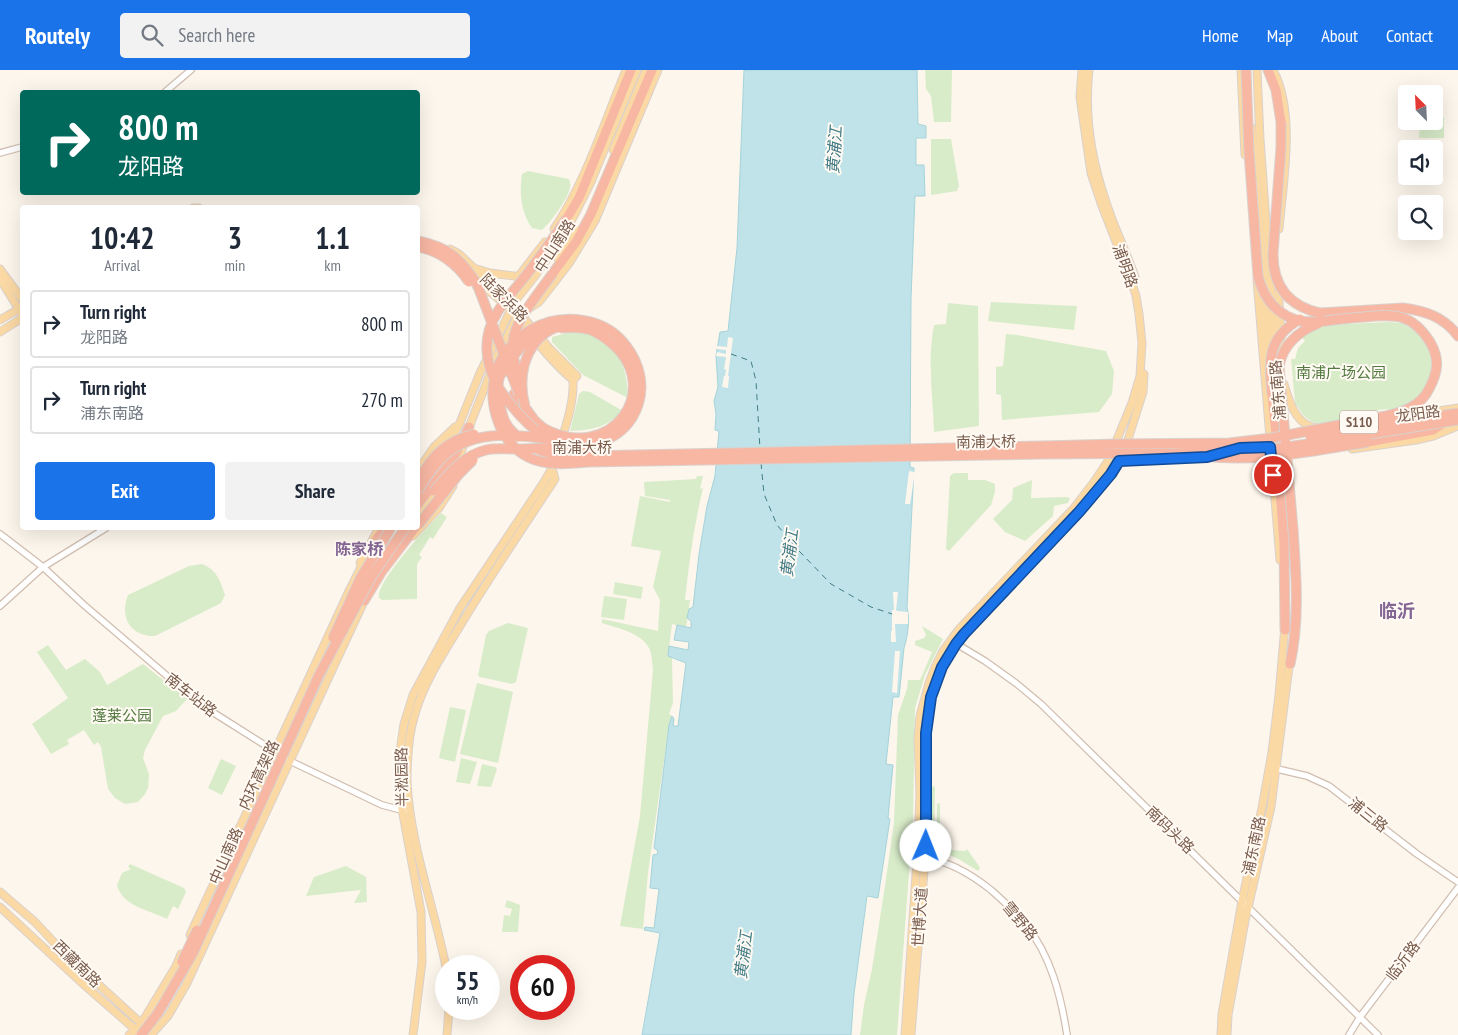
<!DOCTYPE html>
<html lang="en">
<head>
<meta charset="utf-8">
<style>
  body { margin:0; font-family:"PT Sans Narrow","Noto Sans SC",sans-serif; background:#f2f2f3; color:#1f2937; height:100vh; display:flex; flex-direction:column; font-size:19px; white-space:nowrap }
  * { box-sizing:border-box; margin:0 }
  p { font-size:16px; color:#747a83 }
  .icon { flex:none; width:28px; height:28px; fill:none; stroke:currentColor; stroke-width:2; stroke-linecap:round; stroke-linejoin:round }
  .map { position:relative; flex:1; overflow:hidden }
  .side { position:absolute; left:20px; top:135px; width:400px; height:325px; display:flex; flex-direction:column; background:#fff; border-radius:5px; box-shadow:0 5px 20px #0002 }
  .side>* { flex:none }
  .top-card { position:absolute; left:20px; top:20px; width:400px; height:105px; border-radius:5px; box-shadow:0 5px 20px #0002; background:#00695c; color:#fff; overflow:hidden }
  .needle { width:32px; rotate:336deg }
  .tools { position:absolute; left:1398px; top:15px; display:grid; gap:10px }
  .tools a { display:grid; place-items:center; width:45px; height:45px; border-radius:5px; background:#fff; box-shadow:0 5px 20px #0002; font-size:25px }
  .speed { position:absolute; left:435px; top:885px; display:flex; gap:10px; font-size:25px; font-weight:700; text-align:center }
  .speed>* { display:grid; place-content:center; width:65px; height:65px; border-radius:50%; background:#fff; box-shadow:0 5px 20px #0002; line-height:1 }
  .speed small { font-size:12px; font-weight:400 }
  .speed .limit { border:8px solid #d22; background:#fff; color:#111 }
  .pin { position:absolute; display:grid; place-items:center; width:42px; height:42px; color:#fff; margin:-21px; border:2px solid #fff; border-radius:50%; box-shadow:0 1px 5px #0007 }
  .me { position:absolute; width:55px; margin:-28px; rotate:1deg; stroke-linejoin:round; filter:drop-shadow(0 0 4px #0008) }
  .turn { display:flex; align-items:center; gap:18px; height:105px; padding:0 15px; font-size:22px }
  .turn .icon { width:65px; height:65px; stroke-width:2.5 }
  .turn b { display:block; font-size:35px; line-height:42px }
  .eta { display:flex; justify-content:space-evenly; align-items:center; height:85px; text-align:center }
  .eta b { font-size:30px; font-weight:700; line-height:35px }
  .primary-button { display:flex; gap:10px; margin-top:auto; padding:10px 15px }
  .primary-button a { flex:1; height:58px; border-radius:5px; background:#1a73e8; color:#fff; font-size:20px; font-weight:700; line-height:58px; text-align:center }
  .primary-button a+a { background:#f2f2f3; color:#1f2937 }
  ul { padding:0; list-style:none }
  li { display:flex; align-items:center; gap:15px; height:68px; margin:0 10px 8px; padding:0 5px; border:2px solid #e0e1e3; border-radius:5px }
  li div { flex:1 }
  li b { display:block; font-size:19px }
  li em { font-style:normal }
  header { display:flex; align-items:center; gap:30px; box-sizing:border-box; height:70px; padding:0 25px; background:#1a73e8; color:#fff }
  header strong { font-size:24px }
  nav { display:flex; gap:28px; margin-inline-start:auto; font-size:18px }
  .search { width:350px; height:45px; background:#f2f2f3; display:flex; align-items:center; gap:12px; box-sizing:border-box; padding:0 18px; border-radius:5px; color:#747a83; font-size:19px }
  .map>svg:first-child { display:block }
  .green { fill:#d8ecc9 }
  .water { fill:#bfe3e8; stroke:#a5d3da }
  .pier { fill:#fdf6ec }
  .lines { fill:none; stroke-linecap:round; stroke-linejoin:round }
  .ferry { stroke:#437c86; stroke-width:1; stroke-dasharray:6 5; stroke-linecap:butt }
  .minor-casing { stroke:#d1beb0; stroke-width:8 }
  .major-casing { stroke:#dad1cd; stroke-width:9 }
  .highway-casing { stroke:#dad1cd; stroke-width:11 }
  .minor { stroke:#fff; stroke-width:5.5 }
  .major { stroke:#fbd9a5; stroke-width:7 }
  .highway { stroke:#f7b7a3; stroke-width:9 }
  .highway-bridge-casing { stroke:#dad1cd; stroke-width:11; stroke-linecap:butt }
  .highway-bridge { stroke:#f7b7a3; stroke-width:9 }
  .route-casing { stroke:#114b97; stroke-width:12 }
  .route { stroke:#1a73e8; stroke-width:9 }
  .labels { text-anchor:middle; stroke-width:4; stroke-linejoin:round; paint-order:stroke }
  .shield { fill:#fffaf3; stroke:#a28b7f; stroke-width:1 }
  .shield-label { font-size:14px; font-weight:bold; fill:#7a5c4d }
  .street-label { font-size:15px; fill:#7a5c4d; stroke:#fffaf3 }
  .park-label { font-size:15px; fill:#537a41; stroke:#fffaf3 }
  .water-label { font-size:16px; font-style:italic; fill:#437c86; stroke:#fffaf3 }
  .neighbourhood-label { font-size:16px; font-weight:bold; fill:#846695; stroke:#fffaf3 }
  .quarter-label { font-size:18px; font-weight:bold; fill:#846695; stroke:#fffaf3 }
</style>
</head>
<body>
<header>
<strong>Routely</strong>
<div class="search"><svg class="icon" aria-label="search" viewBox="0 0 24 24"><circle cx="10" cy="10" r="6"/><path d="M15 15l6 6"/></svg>Search here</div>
<nav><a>Home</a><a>Map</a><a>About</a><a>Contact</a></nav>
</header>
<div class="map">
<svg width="1458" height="965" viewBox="0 0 1458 965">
  <rect width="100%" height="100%" fill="#fdf6ec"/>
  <!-- green -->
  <path class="green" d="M925 0H952L951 52H934L931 26 926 19Z
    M1434 47H1444V68H1419L1420 51H1434Z
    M931 69H951L959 116 957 121 931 125Z
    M528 101 569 109C570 113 571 113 570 117 569 128 550 153 542 160L532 158C521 143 519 122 522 104Z
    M991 232 1077 236 1074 260 988 251Z
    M948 233 978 236 979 356 934 362C933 327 927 290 934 255L946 254Z
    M1388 252 1402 253 1416 261 1427 273 1433 289V306L1421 324 1407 339 1388 344 1387 339 1377 340 1378 345 1322 355 1312 352 1303 345 1295 333 1291 289H1295L1298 278 1305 271 1302 267 1313 259 1325 255Z
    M579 262C617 267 627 294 628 328L583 305 552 272V267L566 263Z
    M1006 264 1017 265 1106 281 1114 301 1112 324 1099 342 1002 350 1001 325 996 324V297L1003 296Z
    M583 321 590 322 623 341C607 357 593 360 570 361L579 324Z
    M954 403H968V410H985L995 414V422L991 435 949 481 946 479 950 406Z
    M697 406H703L700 419 703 418C694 455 689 493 685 530H690L686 558 672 554 668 586 672 588 673 633 669 644 672 646 669 655 648 803 643 859 620 856 640 746 653 600C652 594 652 586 650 580 643 563 617 558 602 553V549L658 561 660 530 653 517 661 481 631 476 640 426 670 432V430L645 426 644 412 696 409Z
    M1032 410 1031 428 1066 427 1070 428 1068 433 1054 436 1053 446 1025 471 1005 462 993 449 1012 430 1013 418Z
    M441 443 447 447 433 469 430 467 419 485 422 487 417 494V529L382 530 379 528C376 511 429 456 441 443Z
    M202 494C217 500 220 510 225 525L221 533 155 566C131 566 119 548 128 525L189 496Z
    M615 512 643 517 641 529 613 524Z
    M604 526 627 529 624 550 601 547Z
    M508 553 528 558 516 612 512 614 480 607 478 606 486 565 489 561Z
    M922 556 943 569 925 605 915 638 913 749 897 965H860L864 935 872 899 885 816 894 752 898 645 907 619 908 610H920L932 582 915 575V571L924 568 926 565Z
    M48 575 66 600 85 589 100 602 107 615 143 594 187 629 176 641 163 646 145 680 143 688 149 704 148 718 145 724 138 732 125 734 115 728 108 719 101 677 98 672 94 675 84 660 67 670 69 674 51 684 32 654 68 628 37 582Z
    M477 613 513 622 498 693 460 684Z
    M450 637 466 640 455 692 439 688Z
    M461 688 477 692 470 714 456 712Z
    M221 689 236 696 222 725 208 718Z
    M482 694 495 697 497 699 491 717 477 716Z
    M932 716 935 717 934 769H931Z
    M937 733 940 734V769L948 774 952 780 965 781 967 779 979 796 980 798 978 801 960 790 942 781 940 779 937 768Z
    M130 794 184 818 186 822 178 839 173 836 167 849C149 840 122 836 117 815L122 803 131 799 128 797Z
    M346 796 366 807 367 832 354 833 361 820 306 826 314 807Z
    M507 830 520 835 518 862H502L504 845 510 846 512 839 505 837Z"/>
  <!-- water -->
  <path class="water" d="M744 0H917L918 54 926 56V68H916V95H924L925 126H915L911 229 910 397 914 398 907 537C910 549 908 566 904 578L899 627H893L886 694 893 695 888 748 890 749 878 828 867 826 854 924 851 965H642L660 863 644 860 645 857 654 858 659 819 650 818 653 785 657 784 658 781 654 778 669 655 672 646 674 649 673 656H678L686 593 668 586 669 576 688 580 689 572 674 570 677 555 691 558V551L687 548 689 539 693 537 699 484 707 436 715 406 719 361 715 360 716 344 714 331 718 317 716 286 720 262 728 261 737 178Z"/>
  <!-- pier -->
  <path class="pier" d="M728 267 733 268 728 306H729L728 318 722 317 724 306H725L726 300 724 299 726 287 716 286 717 282 726 284V280L717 279V276L727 277Z
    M909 401 915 402 910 434H905Z
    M893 522H898L896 540 897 541 908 542V554H895L896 572H891V561H892V540H894Z
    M895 581H900L897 623 892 622Z"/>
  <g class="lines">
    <!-- ferry -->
    <path class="ferry" d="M731 284 751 291 756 311 760 379
      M761 393 764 424 777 455 800 482 831 514 871 537 892 544"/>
    <defs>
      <path id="minor" d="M165 22 191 0
        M0 83 22 77
        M0 464 43 497 84 535 173 611 214 643 290 691 382 735 405 741
        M0 536 43 497 106 458
        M955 573 985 591 1017 614 1041 634 1378 965
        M1273 698 1307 706 1329 716 1417 784 1458 812
        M923 787C949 791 971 804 991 820 1003 831 1016 842 1026 855 1051 886 1061 926 1067 965
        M1349 965 1360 947 1458 818"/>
      <path id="major" d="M1089 0C1084 45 1091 89 1106 132 1114 157 1126 181 1135 207
        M1241 0 1245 85
        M1257 0 1260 69 1275 277
        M1273 0C1296 42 1283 112 1279 159
        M1252 58 1265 238 1270 286
        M613 80 646 0
        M193 138H199
        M554 159C586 111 604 53 626 0
        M450 179 459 184 513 235 549 278 577 306 573 310C574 330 568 351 561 370
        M558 189 577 160
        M0 199 22 229
        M477 199 490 203 522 207
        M518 207 545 172
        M0 209 22 244
        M1257 210C1265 303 1272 397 1280 490
        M1278 212 1282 286
        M476 216C499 220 525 259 540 276 550 288 561 300 573 310
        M528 239 539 232 557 209 570 192 595 151 658 0
        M0 250 22 237
        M0 262 22 248
        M1284 314C1289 332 1297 358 1319 358
        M1392 348 1458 338
        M468 360 497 286 515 251
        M447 375 459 355 480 303 515 231 535 206 559 172 575 144 591 112 637 0
        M1178 378H1202
        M1125 379 1157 378
        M1352 379 1416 370 1433 366 1458 356
        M1119 391 1206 387
        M456 396 465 371
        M418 400 434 377 455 357
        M418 448 442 417
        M413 466 439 438 453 416
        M360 493 379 458
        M0 822 35 852 63 882 144 956
        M0 837 81 912 137 961
        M190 865 349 521 361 497 371 482
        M446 897C434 836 410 774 407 712 407 689 408 665 415 644 424 612 443 584 460 556 490 506 523 458 555 409L552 398
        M129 965 141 954 147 944 176 896 181 884
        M151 965 168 946 186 915 366 527
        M413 965 422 892 421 842 400 728 399 688 404 654 413 625 460 538 544 412 552 398 554 389
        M447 965 449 939
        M905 965 918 776 920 723 918 669 920 646 929 613 935 597 943 581 959 559 1074 438 1094 412 1108 391 1132 333 1140 306 1142 273 1139 244 1136 226 1131 210 1102 136 1091 103 1080 27 1082 0
        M911 965 926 776V663L928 647 931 627 937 610 949 585 964 564 1079 442 1111 404 1125 379 1143 322 1144 304
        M1221 965 1222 944 1242 831 1262 738 1272 682 1279 625 1285 556
        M1227 965 1228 945 1245 851 1271 737 1290 589"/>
      <path id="highway" d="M1268 0 1276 20 1281 52
        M567 148 579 128 631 0
        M553 203 576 172 591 144 652 0
        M1320 243 1403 238C1426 241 1444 247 1458 266
        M514 324 527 351
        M1272 324 1276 364 1284 474 1285 560
        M527 340 535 351 543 358
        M1368 372 1433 360 1447 351
        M588 386 1043 376
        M587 392 1043 384
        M418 434 453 389 469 357
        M373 474 385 458
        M364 531 382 501 415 458
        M1290 594C1300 549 1296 504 1293 459"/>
    </defs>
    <!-- minor casing -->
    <use href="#minor" class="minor-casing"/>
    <!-- major casing -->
    <use href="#major" class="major-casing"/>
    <!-- highway casing -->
    <use href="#highway" class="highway-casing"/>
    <!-- minor -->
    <use href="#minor" class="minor"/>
    <!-- major -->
    <use href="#major" class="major"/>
    <!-- highway -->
    <use href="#highway" class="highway"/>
    <defs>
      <path id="highway-bridge" d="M1281 52V77L1273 184C1273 216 1288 236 1320 243
        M418 171C448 177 461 189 477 214L519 324
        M418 177C439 180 458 195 469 212
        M518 309C515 295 511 280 514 266 518 247 541 220 553 203
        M1272 324C1269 290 1267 268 1300 249
        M525 336C523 329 522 323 522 316 521 288 536 260 565 255
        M543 358C612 396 666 317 610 272 604 267 598 263 591 260 581 257 570 257 560 258
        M1310 366 1458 343
        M518 367C514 363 510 360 507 355 501 347 496 319 499 309 499 306 503 302 505 299 514 284 524 271 541 263
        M546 368C531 358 519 346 508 331 488 306 478 273 497 243 505 229 517 217 527 204 541 186 554 167 567 148
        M1229 373 1272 368 1386 346C1403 342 1421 336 1429 319 1438 302 1440 289 1430 272 1412 243 1394 244 1364 247 1351 248 1338 249 1326 251 1316 252 1306 253 1296 250 1275 243 1263 226 1258 206L1249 82 1246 0
        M1043 376 1118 374 1235 373
        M539 380 560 387 588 386
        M1043 384 1175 383 1273 379 1321 372 1458 350
        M1203 386C1258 393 1314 381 1368 372
        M418 410C433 386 445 371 474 364
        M418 420C426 407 435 394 446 384 480 355 529 367 569 372H575
        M434 421C448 404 464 385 486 380 495 378 504 379 513 379 527 379 541 378 554 378 590 377 625 373 638 335 645 315 639 293 627 277 606 247 563 242 532 259 518 267 506 279 499 294 485 326 496 370 528 387 546 396 568 394 587 392
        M418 455 459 404 473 390
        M1293 459 1279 296C1283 275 1299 261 1319 253
        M333 568 361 507 391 458
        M182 892 197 860
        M141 965 158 943 193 883 319 605 372 506 405 458"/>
    </defs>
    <!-- highway-bridge casing -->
    <use href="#highway-bridge" class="highway-bridge-casing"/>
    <!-- highway-bridge -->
    <use href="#highway-bridge" class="highway-bridge"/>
  </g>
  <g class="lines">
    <defs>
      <path id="route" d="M926 776V663L931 627 942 597 956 574 964 564 1079 442 1111 404 1119 391 1207 387 1240 378 1270 377 1273 405"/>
    </defs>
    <!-- route casing -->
    <use href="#route" class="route-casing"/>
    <!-- route -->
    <use href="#route" class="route"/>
  </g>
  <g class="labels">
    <!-- shield labels -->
    <rect class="shield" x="1340" y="340.5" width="38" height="23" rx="4"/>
    <g class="shield-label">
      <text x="1359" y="357">S110</text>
    </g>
    <!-- street labels -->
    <g class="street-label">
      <text transform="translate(555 176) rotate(-57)" y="5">中山南路</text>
      <text transform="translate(1125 196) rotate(70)" y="5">浦明路</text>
      <text transform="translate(504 228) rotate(45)" y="5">陆家浜路</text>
      <text transform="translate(1278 320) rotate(-95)" y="5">浦东南路</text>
      <text transform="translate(1418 344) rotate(-8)" y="5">龙阳路</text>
      <text transform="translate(986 372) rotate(-1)" y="5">南浦大桥</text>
      <text x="582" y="383">南浦大桥</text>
      <text transform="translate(191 625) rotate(38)" y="5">南车站路</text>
      <text transform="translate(259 705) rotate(-65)" y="5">内环高架路</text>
      <text transform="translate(402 707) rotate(-91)" y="5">半淞园路</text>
      <text transform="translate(1368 745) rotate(39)" y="5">浦三路</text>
      <text transform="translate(1170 760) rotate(44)" y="5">南码头路</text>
      <text transform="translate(1254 776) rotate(-78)" y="5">浦东南路</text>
      <text transform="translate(226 786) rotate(-66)" y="5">中山南路</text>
      <text transform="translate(920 847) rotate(-86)" y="5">世博大道</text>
      <text transform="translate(1020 851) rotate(50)" y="5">雪野路</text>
      <text transform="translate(1403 891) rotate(-53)" y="5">临沂路</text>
      <text transform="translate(77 894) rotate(44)" y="5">西藏南路</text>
    </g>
    <!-- park labels -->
    <g class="park-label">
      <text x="1341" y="308">南浦广场公园</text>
      <text x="122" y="651">蓬莱公园</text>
    </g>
    <!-- water labels -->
    <g class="water-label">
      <text transform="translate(834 80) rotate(-86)" y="6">黄浦江</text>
      <text transform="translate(789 483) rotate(-83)" y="6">黄浦江</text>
      <text transform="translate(743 885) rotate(-83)" y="6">黄浦江</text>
    </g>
    <!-- neighbourhood labels -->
    <g class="neighbourhood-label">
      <text x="359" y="485">陈家桥</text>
    </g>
    <!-- quarter labels -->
    <g class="quarter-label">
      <text x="1397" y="547">临沂</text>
    </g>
  </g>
</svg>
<div class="tools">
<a><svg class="needle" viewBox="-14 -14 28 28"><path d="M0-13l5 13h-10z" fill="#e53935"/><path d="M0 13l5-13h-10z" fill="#747a83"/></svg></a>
<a><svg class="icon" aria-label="sound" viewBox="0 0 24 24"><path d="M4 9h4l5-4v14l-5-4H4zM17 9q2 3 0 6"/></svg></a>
<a><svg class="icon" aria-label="search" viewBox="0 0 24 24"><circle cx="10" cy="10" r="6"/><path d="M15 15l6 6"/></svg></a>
</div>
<div class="speed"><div>55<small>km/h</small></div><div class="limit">60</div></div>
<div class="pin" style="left:1273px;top:405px;background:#d93025"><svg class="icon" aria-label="arrive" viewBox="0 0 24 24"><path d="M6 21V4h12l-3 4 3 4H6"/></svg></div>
<svg class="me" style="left:926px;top:776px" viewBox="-20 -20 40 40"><circle r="19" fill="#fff"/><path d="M0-13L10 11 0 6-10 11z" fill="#1a73e8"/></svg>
<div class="top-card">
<div class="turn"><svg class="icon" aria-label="right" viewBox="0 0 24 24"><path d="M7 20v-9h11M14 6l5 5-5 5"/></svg><div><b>800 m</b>龙阳路</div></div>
</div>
<section class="side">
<div class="eta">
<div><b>10:42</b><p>Arrival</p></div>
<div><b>3</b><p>min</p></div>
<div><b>1.1</b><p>km</p></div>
</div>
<ul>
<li><svg class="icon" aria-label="right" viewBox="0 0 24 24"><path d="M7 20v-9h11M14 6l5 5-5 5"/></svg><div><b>Turn right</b><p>龙阳路</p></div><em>800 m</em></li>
<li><svg class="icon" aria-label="right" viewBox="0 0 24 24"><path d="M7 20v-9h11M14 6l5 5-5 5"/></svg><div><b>Turn right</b><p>浦东南路</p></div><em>270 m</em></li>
</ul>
<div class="primary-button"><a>Exit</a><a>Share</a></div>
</section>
</div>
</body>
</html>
